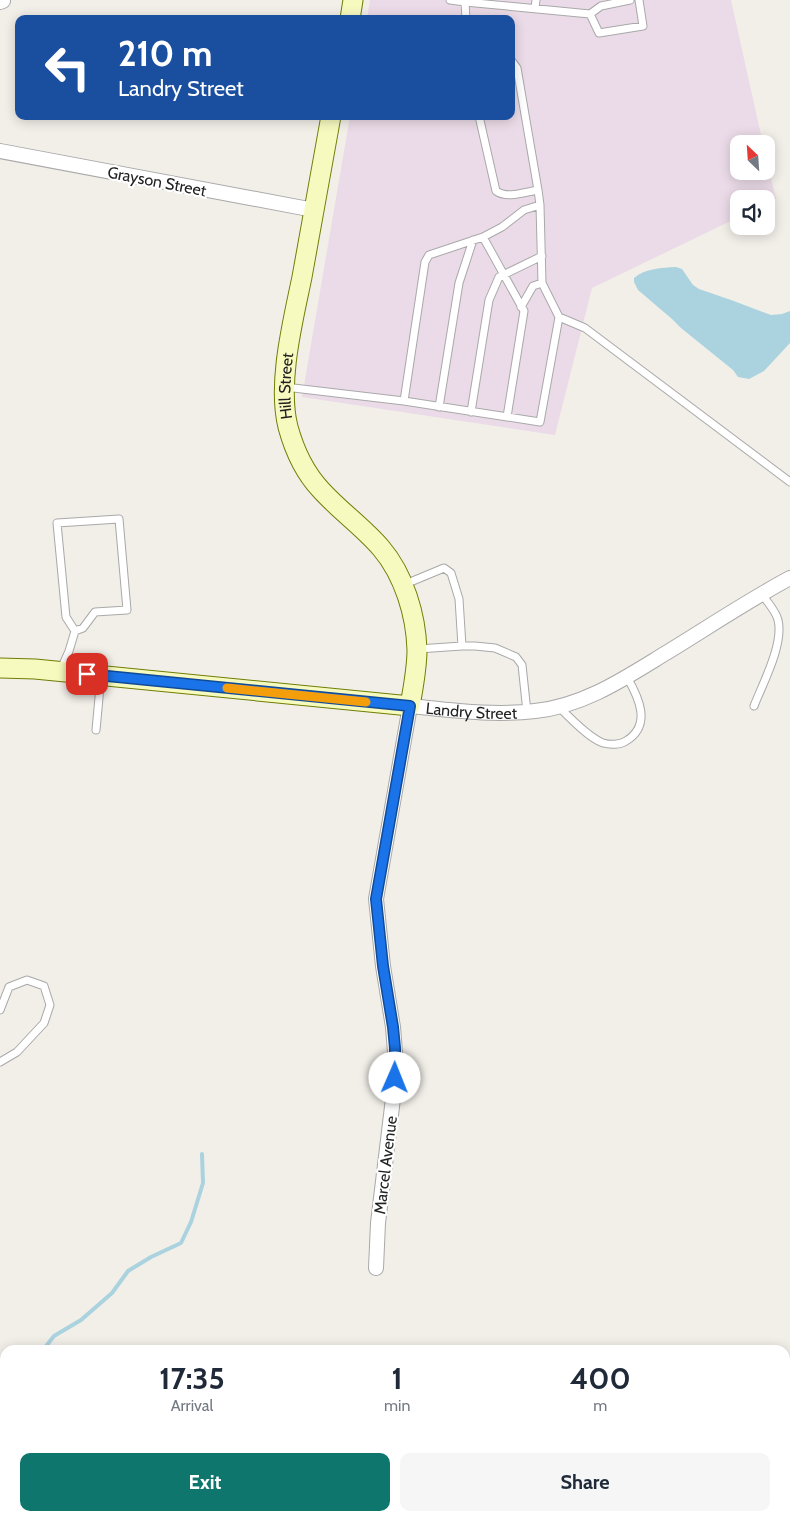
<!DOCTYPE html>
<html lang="en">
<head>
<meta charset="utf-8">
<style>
  body { margin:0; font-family:Cabin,sans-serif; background:#f6f6f7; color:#1f2937; height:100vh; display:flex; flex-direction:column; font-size:19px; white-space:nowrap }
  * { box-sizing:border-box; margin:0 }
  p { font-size:16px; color:#747a83 }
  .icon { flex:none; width:28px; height:28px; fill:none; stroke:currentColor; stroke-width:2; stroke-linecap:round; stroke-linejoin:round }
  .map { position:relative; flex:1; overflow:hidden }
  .details { position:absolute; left:0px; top:1345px; width:790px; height:176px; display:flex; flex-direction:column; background:#fff; border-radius:15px 15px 0 0; box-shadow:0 2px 12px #0003 }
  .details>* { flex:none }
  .banner { position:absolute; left:15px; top:15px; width:500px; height:105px; border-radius:10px; box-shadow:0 2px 12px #0003; background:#1a4fa0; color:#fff; overflow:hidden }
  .needle { width:32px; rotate:335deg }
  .controls { position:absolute; left:730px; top:135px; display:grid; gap:10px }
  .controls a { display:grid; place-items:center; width:45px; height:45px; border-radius:10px; background:#fff; box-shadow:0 2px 12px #0003; font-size:25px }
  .pin { position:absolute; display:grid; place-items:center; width:42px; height:42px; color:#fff; margin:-21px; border-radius:10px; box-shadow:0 2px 8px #0006 }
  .me { position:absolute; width:55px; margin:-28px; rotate:1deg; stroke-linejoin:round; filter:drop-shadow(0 0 4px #0008) }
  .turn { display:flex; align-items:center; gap:18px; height:105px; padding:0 20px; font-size:22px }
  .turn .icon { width:65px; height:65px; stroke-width:2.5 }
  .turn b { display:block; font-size:35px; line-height:42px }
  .eta { display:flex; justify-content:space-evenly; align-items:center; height:85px; text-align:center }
  .eta b { font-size:30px; font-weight:700; line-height:35px }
  .cta { display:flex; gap:10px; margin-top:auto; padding:10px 20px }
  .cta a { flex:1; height:58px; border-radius:10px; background:#0f766e; color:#fff; font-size:20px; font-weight:700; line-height:58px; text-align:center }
  .cta a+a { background:#f6f6f7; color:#1f2937 }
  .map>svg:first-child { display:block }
  .industrial { fill:#ebdbe8 }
  .water { fill:#aad3df }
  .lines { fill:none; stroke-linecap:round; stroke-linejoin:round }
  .stream { stroke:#aad3df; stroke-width:4 }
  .lane-casing { stroke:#a9a9a9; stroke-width:9 }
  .street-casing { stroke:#a9a9a9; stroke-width:16 }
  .secondary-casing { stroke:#707d05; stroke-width:21 }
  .lane { stroke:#fff; stroke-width:7 }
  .street { stroke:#fff; stroke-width:14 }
  .secondary { stroke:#f7fabf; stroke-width:19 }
  .route-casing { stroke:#114b97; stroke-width:12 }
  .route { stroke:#1a73e8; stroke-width:9 }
  .slow { stroke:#f59e0b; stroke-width:9 }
  .labels { text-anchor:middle; stroke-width:4.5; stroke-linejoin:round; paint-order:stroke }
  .street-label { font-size:16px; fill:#222; stroke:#fff }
</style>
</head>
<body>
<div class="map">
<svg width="790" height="1521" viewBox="0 0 790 1521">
  <rect width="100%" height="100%" fill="#f2efe9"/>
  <!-- industrial -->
  <path class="industrial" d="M370 0H731L763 144H739V171H766V157L776 199 766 203V199H739V217L592 288 555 435 302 397 350 116H511V19H367Z"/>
  <!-- water -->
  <path class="water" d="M676 267 682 269 693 285 699 289 731 300 771 315 782 314 790 311V343L764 371 749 379 738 377 733 370 681 328 672 319 638 290 634 282V278C645 268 662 268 676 267Z"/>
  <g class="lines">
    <!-- stream -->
    <path class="stream" d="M43 1350 54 1336 81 1320 112 1293 128 1271 151 1257 181 1243 191 1222 203 1183 202 1154
      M0 1395 5 1386"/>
    <defs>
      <path id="lane" d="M450 0 465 2 466 19
        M465 2 590 14 601 6 630 0
        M535 8 536 0
        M590 14 599 33 643 26 639 0
        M511 60 517 68 538 190
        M483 237 524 311 507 417
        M521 307 533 286 542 283
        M559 317 585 328 790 482
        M285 387 404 401 425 262 429 255 483 237 502 227 524 210 540 205 538 190C525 192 507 199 496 191L479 116
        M404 401 540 422 559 317 542 283 540 205
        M439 407 459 283 473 240
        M471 412 489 300 499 277 542 256
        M403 585 444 568 451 573 459 599 462 646 418 649
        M462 646H475L495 648 516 657 522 665 527 712
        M61 669 69 651 75 631 66 617 57 523 119 519 127 610 95 612 83 628 75 631
        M754 706C763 683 784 644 778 620 776 611 767 602 762 594
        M559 707C570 718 589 738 603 743 610 745 620 745 626 741 652 725 639 698 627 677
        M96 730 101 676
        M0 1010 9 987 27 980 44 986 50 1005 44 1023 17 1052 0 1062"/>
      <g id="street">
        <path d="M0 2 3 1"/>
        <path d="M0 151 314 210"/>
        <path id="s1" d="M376 1268 378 1223 394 1090 396 1065 393 1027 383 966 376 899 410 706C451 710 493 716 535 711 584 706 625 678 666 653 707 628 747 601 790 578"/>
      </g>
      <g id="secondary">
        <path d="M350 19 353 0"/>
        <path id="s2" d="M0 668 35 669 410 706C413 688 417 669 417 650 416 615 404 575 381 548 363 527 340 511 321 490 305 473 294 449 288 427 277 383 293 321 302 277 312 223 321 170 331 116"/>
      </g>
    </defs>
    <!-- lane casing -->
    <use href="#lane" class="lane-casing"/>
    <!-- street casing -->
    <use href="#street" class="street-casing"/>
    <!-- secondary casing -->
    <use href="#secondary" class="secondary-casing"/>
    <!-- lane -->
    <use href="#lane" class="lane"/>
    <!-- street -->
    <use href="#street" class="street"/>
    <!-- secondary -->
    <use href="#secondary" class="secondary"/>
  </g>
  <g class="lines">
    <defs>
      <path id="route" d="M87 674 410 706 376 899 383 966 393 1027 395 1048V1078"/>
    </defs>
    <!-- route casing -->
    <use href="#route" class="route-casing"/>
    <!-- route -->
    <use href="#route" class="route"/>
    <!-- slow -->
    <path class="slow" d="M227 688 366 702"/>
  </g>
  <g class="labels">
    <!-- street labels -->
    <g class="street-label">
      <text transform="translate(157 181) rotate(11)" y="6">Grayson Street</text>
      <text dy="6" stroke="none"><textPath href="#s2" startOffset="775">Hill Street</textPath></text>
      <text dy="6" stroke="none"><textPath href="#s1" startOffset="629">Landry Street</textPath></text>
      <text transform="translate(385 1165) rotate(-83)" y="6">Marcel Avenue</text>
    </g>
  </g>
</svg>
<div class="controls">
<a><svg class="needle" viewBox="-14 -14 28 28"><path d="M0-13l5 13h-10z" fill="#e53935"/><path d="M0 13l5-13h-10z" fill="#747a83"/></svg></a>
<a><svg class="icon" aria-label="sound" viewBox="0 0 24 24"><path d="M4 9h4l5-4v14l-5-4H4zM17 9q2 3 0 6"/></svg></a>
</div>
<div class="pin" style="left:87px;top:674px;background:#d93025"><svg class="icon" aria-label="arrive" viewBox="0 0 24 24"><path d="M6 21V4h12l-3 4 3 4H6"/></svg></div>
<svg class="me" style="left:395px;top:1078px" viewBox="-20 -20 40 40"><circle r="19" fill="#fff"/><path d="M0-13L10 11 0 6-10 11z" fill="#1a73e8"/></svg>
<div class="banner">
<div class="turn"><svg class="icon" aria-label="left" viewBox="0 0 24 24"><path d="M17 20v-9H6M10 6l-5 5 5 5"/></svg><div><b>210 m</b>Landry Street</div></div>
</div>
<section class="details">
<div class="eta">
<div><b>17:35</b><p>Arrival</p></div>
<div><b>1</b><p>min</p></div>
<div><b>400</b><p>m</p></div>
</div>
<div class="cta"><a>Exit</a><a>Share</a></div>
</section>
</div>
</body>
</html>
